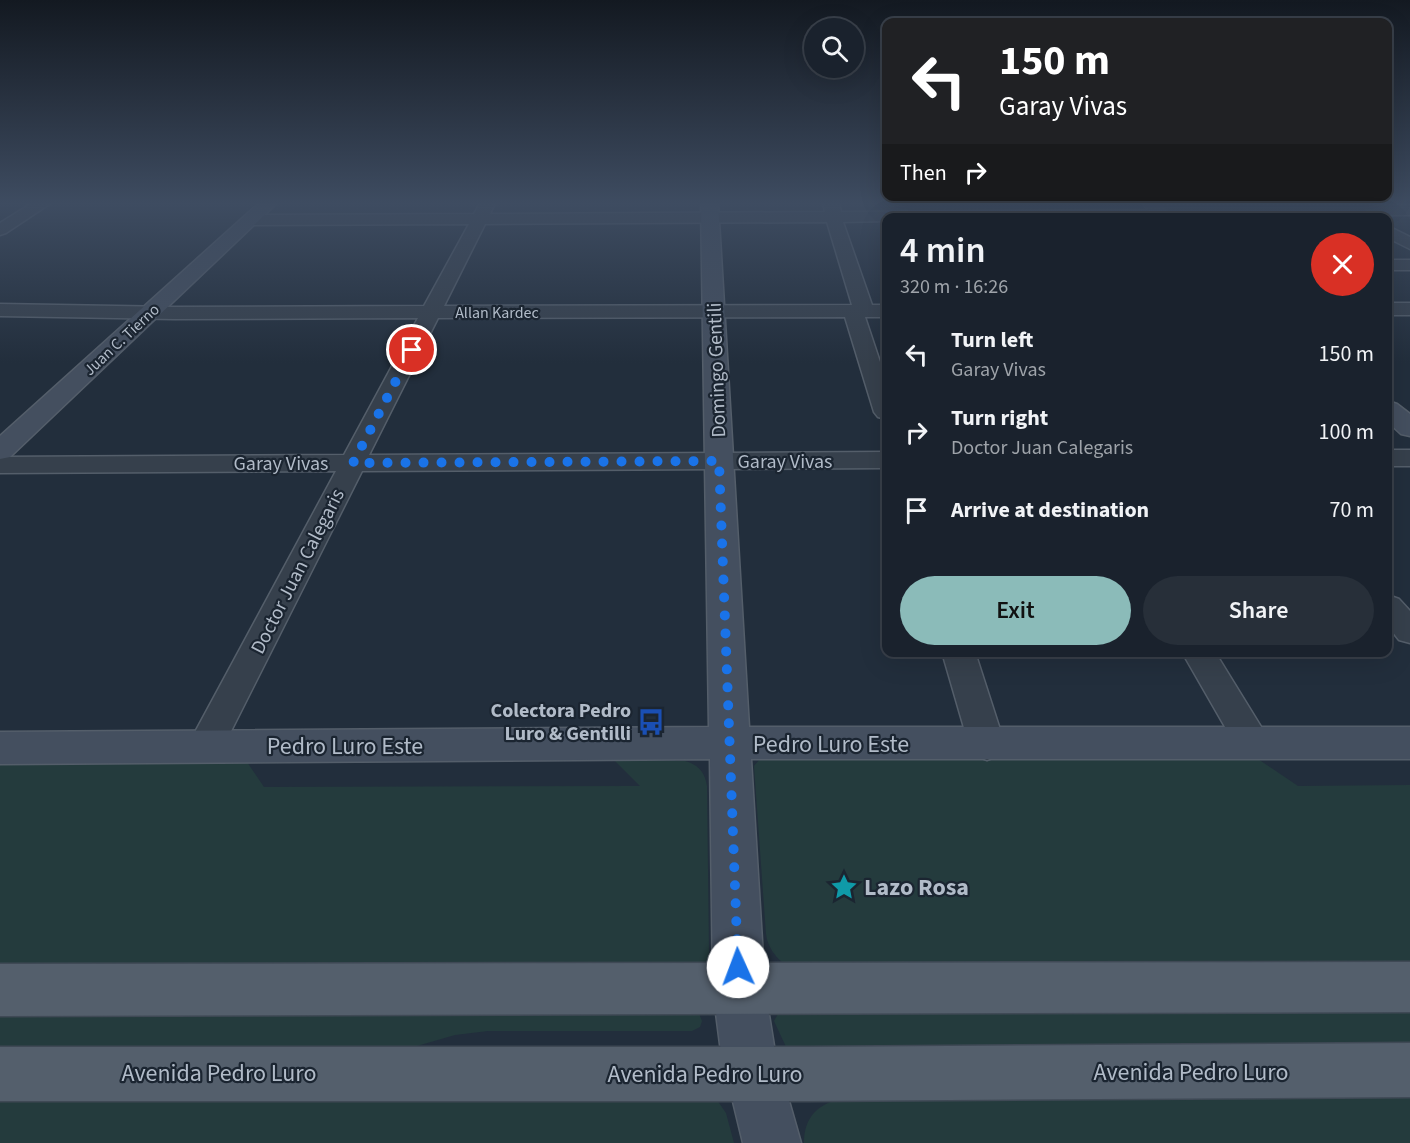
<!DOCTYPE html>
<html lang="en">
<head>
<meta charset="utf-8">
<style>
  body { margin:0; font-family:"Source Sans 3",sans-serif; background:#272f39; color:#f1f3f6; height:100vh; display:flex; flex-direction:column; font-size:22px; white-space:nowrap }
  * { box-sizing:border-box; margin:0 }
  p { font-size:20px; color:#9fa4aa }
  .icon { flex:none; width:33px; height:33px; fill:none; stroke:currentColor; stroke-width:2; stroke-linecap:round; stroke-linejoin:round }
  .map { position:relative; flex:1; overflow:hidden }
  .details { position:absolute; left:882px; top:213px; width:510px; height:444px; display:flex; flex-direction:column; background:#1a222d; border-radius:12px; box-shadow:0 6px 24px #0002,0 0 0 2px #383f49 }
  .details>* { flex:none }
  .hud { position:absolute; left:882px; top:18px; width:510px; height:183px; border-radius:12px; box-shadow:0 6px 24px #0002,0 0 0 2px #383f49; background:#202124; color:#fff; overflow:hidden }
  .fabs { position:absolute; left:804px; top:18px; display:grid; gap:12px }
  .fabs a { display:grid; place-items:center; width:60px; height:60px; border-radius:50%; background:#1a222d; box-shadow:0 6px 24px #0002,0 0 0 2px #383f49; font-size:30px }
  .pin { position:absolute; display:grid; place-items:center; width:51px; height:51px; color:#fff; margin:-26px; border:3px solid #fff; border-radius:50%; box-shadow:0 2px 6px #0007 }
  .me { position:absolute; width:66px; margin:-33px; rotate:358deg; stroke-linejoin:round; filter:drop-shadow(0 0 4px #0008) }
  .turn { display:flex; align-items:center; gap:21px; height:126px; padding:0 18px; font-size:27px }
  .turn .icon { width:78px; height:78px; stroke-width:2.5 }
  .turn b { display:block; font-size:42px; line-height:51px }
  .then { display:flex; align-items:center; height:57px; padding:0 18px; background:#0003; gap:12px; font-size:22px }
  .round { display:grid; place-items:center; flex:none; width:63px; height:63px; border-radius:32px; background:#272f39 }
  .headline { display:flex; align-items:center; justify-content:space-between; height:102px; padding:0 18px }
  h1 { font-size:36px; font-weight:600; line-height:45px }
  .button { display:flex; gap:12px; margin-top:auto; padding:12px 18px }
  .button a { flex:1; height:69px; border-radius:36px; background:#8bbbb9; color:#111; font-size:24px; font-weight:600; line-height:69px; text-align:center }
  .button a+a { background:#272f39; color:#f1f3f6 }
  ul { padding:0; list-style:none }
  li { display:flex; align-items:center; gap:18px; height:78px; padding:0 18px }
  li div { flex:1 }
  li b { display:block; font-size:22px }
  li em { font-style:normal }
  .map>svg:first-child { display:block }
  .green { fill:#243b3d }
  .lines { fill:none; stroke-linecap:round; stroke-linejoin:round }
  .street-casing { stroke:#545e6a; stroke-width:3 }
  .secondary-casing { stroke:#545e6a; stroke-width:3 }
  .primary-casing { stroke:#3f4955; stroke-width:3 }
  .street { fill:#36404c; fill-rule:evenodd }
  .secondary { fill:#444f5f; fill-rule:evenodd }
  .primary { fill:#545f6c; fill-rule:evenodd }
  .route { stroke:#1a73e8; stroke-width:10; stroke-dasharray:0 18 }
  .labels { text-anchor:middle; stroke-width:4.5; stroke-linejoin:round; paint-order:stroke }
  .far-street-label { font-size:16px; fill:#b1bbc8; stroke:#1b2531 }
  .street-label { font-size:20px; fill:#b1bbc8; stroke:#1b2531 }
  .poi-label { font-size:20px; font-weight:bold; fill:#b1bbc8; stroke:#1b2531; text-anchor:end }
  .near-street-label { font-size:24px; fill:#b1bbc8; stroke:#1b2531 }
  .near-poi-label { font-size:24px; font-weight:bold; fill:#b1bbc8; stroke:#1b2531; text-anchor:start }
</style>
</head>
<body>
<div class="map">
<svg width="1410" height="1143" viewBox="0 0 1410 1143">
  <rect width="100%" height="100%" fill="#222e3c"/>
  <!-- green -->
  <path class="green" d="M1255 757 1298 786 1410 785V967L783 963C774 955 768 947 766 934L754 766 760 759Z
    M614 760 685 761C699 765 705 773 707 786L709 953 705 965 0 971V763L247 762 264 787 640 786Z
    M1410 1008V1050L787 1049 774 1021 779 1012Z
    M0 1010 698 1011 702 1021 700 1027 692 1031H488L455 1035 410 1048 0 1053Z
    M1410 1096V1143H804C804 1118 817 1104 841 1099Z
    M0 1098 717 1100 726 1113 734 1143H0Z"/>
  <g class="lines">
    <defs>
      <path id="street" d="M32 203H51L6 233 0 235V223Z
        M480 203H495L490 214 825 212 823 203H839L841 212 1149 210 1151 207 1157 205H1410V215L886 218V221L843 222 872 305H886V317H865L886 380V419L878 417 874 412 845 317 438 318 369 455 886 452V468L362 471 218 757 205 762 192 757 187 747 336 471 0 473V457L344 455 418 318 174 319 0 316V304L174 307 424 306 469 224 251 225 243 220 251 215 474 214ZM827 222 852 305 444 306 485 224Z
        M1388 226 1410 237V249L1388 238Z
        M1388 260H1410V270H1388Z
        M1388 303H1410V315H1388Z
        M1388 450H1410V466H1388Z
        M1388 595 1399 599 1410 611V643L1399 640 1388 626Z
        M942 652H975L1005 745 1000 755 987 760 974 755 969 745Z
        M1182 652H1215L1271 743 1266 753 1253 757 1240 753Z"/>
      <path id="secondary" d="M259 203H277L10 457 0 459V436Z
        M701 203H718L749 727H1410V759H751L765 990 775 1052 801 1143H743L721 1052 713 990 710 759 0 764V732L709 727Z
        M1142 203H1160L1174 218H1155Z
        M1388 401 1397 404 1410 414V436L1401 434 1388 422Z"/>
      <path id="primary" d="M1410 962V1012L0 1016V964Z
        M1410 1043V1097L809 1101H0V1047H809Z"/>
    </defs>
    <!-- street casing -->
    <use href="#street" class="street-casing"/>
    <!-- secondary casing -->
    <use href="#secondary" class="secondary-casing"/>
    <!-- primary casing -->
    <use href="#primary" class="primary-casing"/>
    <!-- street -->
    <use href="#street" class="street"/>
    <!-- secondary -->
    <use href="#secondary" class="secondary"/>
    <!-- primary -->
    <use href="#primary" class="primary"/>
  </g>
  <!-- sky -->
  <linearGradient id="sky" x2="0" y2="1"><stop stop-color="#131921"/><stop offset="0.56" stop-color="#3e4c61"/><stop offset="1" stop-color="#3e4c61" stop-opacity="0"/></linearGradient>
  <rect width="1410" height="363" fill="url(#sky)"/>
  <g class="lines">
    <!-- route -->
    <path class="route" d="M412 350 353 463 719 461 738 967"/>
  </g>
  <!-- icons -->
  <defs>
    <symbol id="bus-bare" viewBox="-9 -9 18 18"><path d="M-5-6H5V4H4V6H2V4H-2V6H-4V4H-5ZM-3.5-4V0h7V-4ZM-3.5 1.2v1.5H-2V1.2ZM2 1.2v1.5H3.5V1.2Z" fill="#1a4fb4" stroke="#1b2531" stroke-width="2.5" paint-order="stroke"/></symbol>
    <symbol id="sight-bare" viewBox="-9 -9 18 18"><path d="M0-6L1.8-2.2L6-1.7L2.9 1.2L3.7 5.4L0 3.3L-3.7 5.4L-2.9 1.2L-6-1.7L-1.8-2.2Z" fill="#0f9aa8" stroke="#1b2531" stroke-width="2.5" paint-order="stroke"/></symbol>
  </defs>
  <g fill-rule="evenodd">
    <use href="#bus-bare" x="632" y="703" width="38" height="38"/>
    <use href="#sight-bare" x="825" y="868" width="38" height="38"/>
  </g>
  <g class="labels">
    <!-- far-street labels -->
    <g class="far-street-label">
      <text x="497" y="318">Allan Kardec</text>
      <text transform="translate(121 339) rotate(-43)" y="6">Juan C. Tierno</text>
    </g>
    <!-- street labels -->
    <g class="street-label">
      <text transform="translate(716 370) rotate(-92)" y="7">Domingo Gentili</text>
      <text x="785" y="468">Garay Vivas</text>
      <text x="281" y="470">Garay Vivas</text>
      <text transform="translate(297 571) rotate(-63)" y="7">Doctor Juan Calegaris</text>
    </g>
    <!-- poi labels -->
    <g class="poi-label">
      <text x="631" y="717">Colectora Pedro<tspan x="631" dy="23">Luro &amp; Gentilli</tspan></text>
    </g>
    <!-- near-street labels -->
    <g class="near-street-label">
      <text x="831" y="752">Pedro Luro Este</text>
      <text x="345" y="754">Pedro Luro Este</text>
      <text x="1191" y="1080">Avenida Pedro Luro</text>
      <text x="219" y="1081">Avenida Pedro Luro</text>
      <text x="705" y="1082">Avenida Pedro Luro</text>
    </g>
    <!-- near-poi labels -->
    <g class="near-poi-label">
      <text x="864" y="895">Lazo Rosa</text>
    </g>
  </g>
</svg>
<div class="fabs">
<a><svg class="icon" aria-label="search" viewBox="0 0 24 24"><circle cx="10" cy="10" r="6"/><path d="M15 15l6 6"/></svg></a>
</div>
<div class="pin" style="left:412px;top:350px;background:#d93025"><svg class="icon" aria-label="arrive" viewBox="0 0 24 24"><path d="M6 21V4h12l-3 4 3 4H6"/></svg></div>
<svg class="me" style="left:738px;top:967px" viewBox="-20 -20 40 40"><circle r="19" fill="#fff"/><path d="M0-13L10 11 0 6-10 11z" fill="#1a73e8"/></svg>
<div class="hud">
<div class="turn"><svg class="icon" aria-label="left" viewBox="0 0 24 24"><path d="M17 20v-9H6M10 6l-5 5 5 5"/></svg><div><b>150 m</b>Garay Vivas</div></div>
<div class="then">Then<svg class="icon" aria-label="right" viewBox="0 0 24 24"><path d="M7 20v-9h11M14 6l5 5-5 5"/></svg></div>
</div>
<section class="details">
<div class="headline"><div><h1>4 min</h1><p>320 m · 16:26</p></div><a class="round" style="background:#d93025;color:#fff"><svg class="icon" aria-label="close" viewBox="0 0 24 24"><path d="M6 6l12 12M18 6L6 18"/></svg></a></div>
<ul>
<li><svg class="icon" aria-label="left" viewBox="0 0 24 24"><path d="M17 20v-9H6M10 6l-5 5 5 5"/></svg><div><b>Turn left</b><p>Garay Vivas</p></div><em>150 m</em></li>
<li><svg class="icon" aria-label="right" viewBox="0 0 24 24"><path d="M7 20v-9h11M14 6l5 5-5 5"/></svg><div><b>Turn right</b><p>Doctor Juan Calegaris</p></div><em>100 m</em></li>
<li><svg class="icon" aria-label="arrive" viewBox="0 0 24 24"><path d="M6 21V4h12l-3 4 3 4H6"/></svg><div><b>Arrive at destination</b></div><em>70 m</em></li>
</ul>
<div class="button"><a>Exit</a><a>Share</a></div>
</section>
</div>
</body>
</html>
